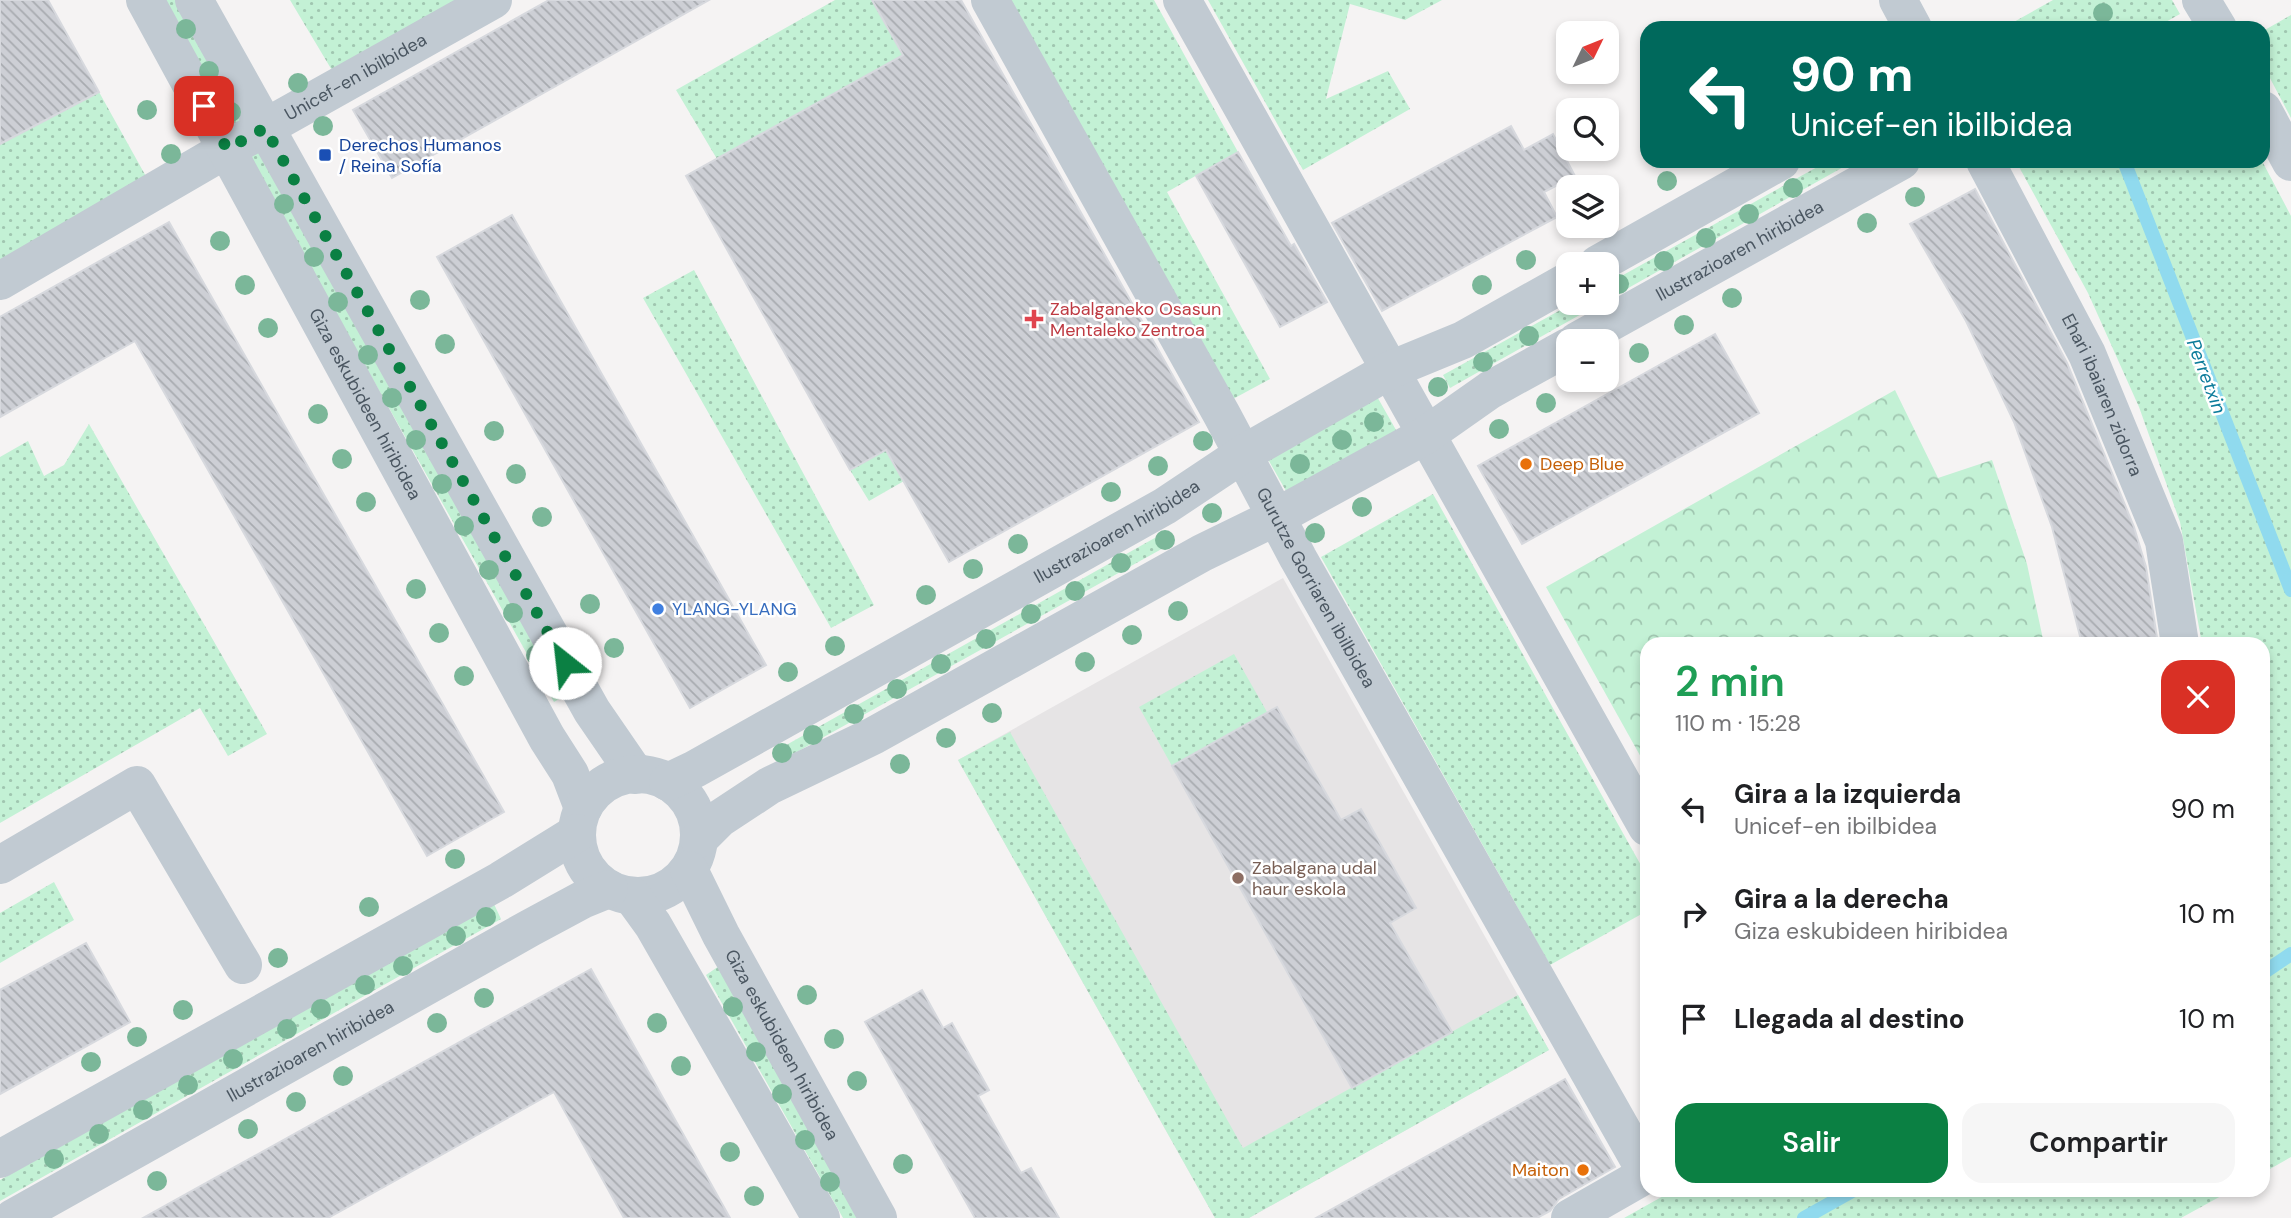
<!DOCTYPE html>
<html lang="es">
<head>
<meta charset="utf-8">
<style>
  body { margin:0; font-family:"DM Sans",sans-serif; background:#f6f6f6; color:#202124; height:100vh; display:flex; flex-direction:column; font-size:26px; white-space:nowrap }
  * { box-sizing:border-box; margin:0 }
  p { font-size:23px; color:#757577 }
  .icon { flex:none; width:38px; height:38px; fill:none; stroke:currentColor; stroke-width:2; stroke-linecap:round; stroke-linejoin:round }
  .map { position:relative; flex:1; overflow:hidden }
  .side { position:absolute; left:1640px; top:637px; width:630px; height:560px; display:flex; flex-direction:column; background:#fff; border-radius:21px; box-shadow:0 4px 10px #0003 }
  .side>* { flex:none }
  .top-card { position:absolute; left:1640px; top:21px; width:630px; height:147px; border-radius:21px; box-shadow:0 4px 10px #0003; background:#00695c; color:#fff; overflow:hidden }
  .needle { width:46px; rotate:47deg }
  .buttons { position:absolute; left:1556px; top:21px; display:grid; gap:14px }
  .buttons a { display:grid; place-items:center; width:63px; height:63px; border-radius:14px; background:#fff; box-shadow:0 4px 10px #0003; font-size:35px }
  .pin { position:absolute; display:grid; place-items:center; width:60px; height:60px; color:#fff; margin:-30px; border-radius:14px; box-shadow:0 4px 10px #0006 }
  .me { position:absolute; width:77px; margin:-38px; rotate:331deg; stroke-linejoin:round; filter:drop-shadow(0 0 5px #0008) }
  .turn { display:flex; align-items:center; gap:24px; height:147px; padding:0 35px; font-size:32px }
  .turn .icon { width:91px; height:91px; stroke-width:2.5 }
  .turn b { display:block; font-size:49px; line-height:60px }
  .round { display:grid; place-items:center; flex:none; width:74px; height:74px; border-radius:21px; background:#f6f6f6 }
  .headline { display:flex; align-items:center; justify-content:space-between; height:119px; padding:0 35px }
  h1 { font-size:42px; font-weight:600; line-height:52px; color:#1e9e55 }
  .action { display:flex; gap:14px; margin-top:auto; padding:14px 35px }
  .action a { flex:1; height:80px; border-radius:21px; background:#0b8043; color:#fff; font-size:28px; font-weight:600; line-height:80px; text-align:center }
  .action a+a { background:#f6f6f6; color:#202124 }
  ul { padding:0; list-style:none }
  li { display:flex; align-items:center; gap:21px; height:105px; padding:0 35px }
  li div { flex:1 }
  li b { display:block; font-size:26px }
  li em { font-style:normal }
  .map>svg:first-child { display:block }
  .education { fill:#e6e4e5 }
  .grass { fill:url(#grass-dots) }
  .park { fill:url(#park-crowns) }
  .lines { fill:none; stroke-linecap:round; stroke-linejoin:round }
  .stream { stroke:#90daee; stroke-width:14 }
  .building { fill:url(#building-back-hatch); stroke:#d7d9de; stroke-width:2 }
  .pedestrian { stroke:#c1cad2; stroke-width:38 }
  .minor { stroke:#c1cad2; stroke-width:38 }
  .tree { fill:#7bb799 }
  .route { stroke:#0b8043; stroke-width:12; stroke-dasharray:0 21.6 }
  .transit-dot { fill:#1a4fb4; stroke:#fff; stroke-width:2.5 }
  .health-dot { fill:#e0444e; stroke:#fff; stroke-width:2.5 }
  .food-dot { fill:#e8710a; stroke:#fff; stroke-width:2.5 }
  .shop-dot { fill:#3f7fe0; stroke:#fff; stroke-width:2.5 }
  .education-dot { fill:#8d6e63; stroke:#fff; stroke-width:2.5 }
  .labels { text-anchor:middle; stroke-width:5; stroke-linejoin:round; paint-order:stroke }
  .street-label { font-size:18px; fill:#4a5661; stroke:#fff }
  .transit-label { font-size:18px; fill:#164399; stroke:#fff; text-anchor:start }
  .health-label { font-size:18px; fill:#be3a42; stroke:#fff; text-anchor:start }
  .food-label { font-size:18px; fill:#c56008; stroke:#fff; text-anchor:start }
  .shop-label { font-size:18px; fill:#366cbe; stroke:#fff; text-anchor:start }
  .education-label { font-size:18px; fill:#785e54; stroke:#fff; text-anchor:start }
  .water-label { font-size:19px; font-style:italic; fill:#0c7c9b; stroke:#fff }
</style>
</head>
<body>
<div class="map">
<svg width="2291" height="1218" viewBox="0 0 2291 1218">
  <defs>
    <pattern id="grass-dots" width="8" height="8" patternUnits="userSpaceOnUse" patternTransform="scale(1.75)"><rect width="8" height="8" fill="#c3f1d5"/><path d="M2 2h.1M6 6h.1" fill="none" stroke="#a0c6b0" stroke-width="1.8" stroke-linecap="round"/></pattern>
    <pattern id="park-crowns" width="20" height="18" patternUnits="userSpaceOnUse" patternTransform="scale(1.75)"><rect width="20" height="18" fill="#c3f1d5"/><path d="M2 6a3 3 0 1 1 6 0M12 15a3 3 0 1 1 6 0" fill="none" stroke="#a0c6b0"/></pattern>
    <pattern id="building-back-hatch" width="6" height="6" patternUnits="userSpaceOnUse" patternTransform="scale(1.75)"><rect width="6" height="6" fill="#cdcfd5"/><path d="M-1 5l2 2M0 0l6 6M5-1l2 2" fill="none" stroke="#a8abb0"/></pattern>
  </defs>
  <rect width="100%" height="100%" fill="#f5f3f3"/>
  <!-- education -->
  <path class="education" d="M1283 578 1549 1050 1249 1218H1215L958 760Z"/>
  <!-- grass -->
  <path class="grass" d="M160 0H177L571 692 554 702Z
    M290 0H461L333 72Z
    M835 0H884L875 6 903 55 717 159 676 90Z
    M1010 0H1154L1238 152 1167 192 1270 379 1233 399Z
    M1208 0H1442L1405 20 1350 4 1326 99 1388 71 1410 109 1303 170Z
    M2053 0H2172L2180 14 2155 28H2003Z
    M2291 15V118L2263 65V31Z
    M99 92 148 180 0 265V144Z
    M1828 161H1854L1607 300V284Z
    M2025 161H2262L2291 216V1157L2263 1173V644H2202L2180 522 2139 407 2088 293 2018 165Z
    M694 270 874 605 831 628 643 298Z
    M1573 303H1601L1450 388 1443 375Z
    M1068 348 904 481 869 501 850 470Z
    M1375 393 1400 437 1290 498 1265 454Z
    M89 424 267 734 228 756 200 708 0 823V457L28 441 44 476 64 465Z
    M1433 494 1647 876V911L1550 965 1321 557Z
    M1165 534 1168 537 1167 546 777 763 772 753 1160 535Z
    M1234 654 1267 712 1172 766 1139 707Z
    M1010 732 1243 1148 1518 995 1549 1050 1249 1218H1215L958 760Z
    M54 882 74 920 0 963V913Z
    M494 904 501 919 0 1201V1180Z
    M719 966 860 1218H843L706 975Z
    M1674 1190H2232L2181 1218H1624Z"/>
  <!-- park -->
  <path class="park" d="M1895 390 1938 478 1992 460 2027 564 2044 644H1647V768L1546 587Z"/>
  <g class="lines">
    <!-- stream -->
    <path class="stream" d="M2124 161 2291 590
      M2263 973 2291 954
      M1804 1218 1854 1190"/>
  </g>
  <!-- building -->
  <path class="building" d="M0 0H48L99 92 0 144Z
    M549 0H709L392 178 353 110Z
    M872 0H961L1199 422 949 562 886 450 850 470 686 176 903 55Z
    M1511 126 1524 150 1553 134 1575 176 1544 192 1557 217 1382 311 1332 223Z
    M1238 152 1291 246 1294 244 1327 302 1280 327 1196 176Z
    M1975 189 2067 363 2134 527 2146 567 2158 644H2082L2052 527 2014 422 1966 321 1910 224Z
    M512 215 766 665 690 708 437 257Z
    M169 222 504 812 427 856 135 341 0 417V317Z
    M1715 334 1759 413 1522 544 1478 466Z
    M1277 707 1341 820 1361 809 1416 908 1390 923 1452 1032 1352 1088 1172 766Z
    M86 943 130 1022 0 1094V990Z
    M591 969 730 1218H624L554 1092 328 1218H143Z
    M922 990 943 1028 952 1023 989 1090 978 1096 1021 1173 1031 1168 1059 1218H975L865 1022Z
    M1565 1079 1615 1167 1559 1199 1550 1211 1537 1218H1316Z"/>
  <g class="lines">
    <!-- pedestrian -->
    <g class="pedestrian">
      <path id="s1" d="M990 0 1222 415 1298 558 1647 1174"/>
      <path d="M1182 0 1647 827"/>
      <path d="M1898 0 1913 28"/>
      <path d="M2201 0 2218 28"/>
      <path d="M2263 110 2291 162"/>
      <path id="s2" d="M1985 161 2087 354 2164 541 2180 644"/>
      <path id="s3" d="M0 281 227 149 493 0"/>
      <path d="M0 865 137 785 243 965"/>
      <path d="M1570 1218 1647 1174"/>
    </g>
    <!-- minor -->
    <g class="minor">
      <path id="s4" d="M145 0 547 738 570 774 583 808"/>
      <path d="M194 0 592 711 636 775"/>
      <path d="M1598 264 1781 161"/>
      <path id="s5" d="M1577 341 1901 161"/>
      <circle cx="638" cy="835" r="61"/>
      <path id="s6" d="M668 782 695 769 1165 506 1243 454 1390 370 1463 340 1568 281"/>
      <path d="M699 839 719 819 769 786 873 736 1202 553 1276 517 1426 435 1490 390 1568 347"/>
      <path id="s7" d="M689 870 721 935 878 1218"/>
      <path d="M632 896 653 925 821 1218"/>
      <path d="M0 1159 501 880 577 833"/>
      <path id="s8" d="M13 1218 530 928 582 900 609 889"/>
    </g>
  </g>
  <!-- trees -->
  <g class="tree">
    <circle cx="2103" cy="13" r="10"/>
    <circle cx="186" cy="29" r="10"/>
    <circle cx="209" cy="71" r="10"/>
    <circle cx="298" cy="83" r="10"/>
    <circle cx="147" cy="110" r="10"/>
    <circle cx="231" cy="112" r="10"/>
    <circle cx="323" cy="126" r="10"/>
    <circle cx="171" cy="154" r="10"/>
    <circle cx="1667" cy="181" r="10"/>
    <circle cx="1793" cy="188" r="10"/>
    <circle cx="1915" cy="197" r="10"/>
    <circle cx="284" cy="204" r="10"/>
    <circle cx="1749" cy="214" r="10"/>
    <circle cx="1867" cy="223" r="10"/>
    <circle cx="1706" cy="238" r="10"/>
    <circle cx="220" cy="241" r="10"/>
    <circle cx="314" cy="257" r="10"/>
    <circle cx="1526" cy="260" r="10"/>
    <circle cx="1664" cy="261" r="10"/>
    <circle cx="1619" cy="284" r="10"/>
    <circle cx="245" cy="285" r="10"/>
    <circle cx="1482" cy="285" r="10"/>
    <circle cx="1732" cy="298" r="10"/>
    <circle cx="420" cy="300" r="10"/>
    <circle cx="338" cy="302" r="10"/>
    <circle cx="1684" cy="325" r="10"/>
    <circle cx="268" cy="328" r="10"/>
    <circle cx="1529" cy="336" r="10"/>
    <circle cx="445" cy="344" r="10"/>
    <circle cx="1639" cy="353" r="10"/>
    <circle cx="368" cy="355" r="10"/>
    <circle cx="1483" cy="362" r="10"/>
    <circle cx="1438" cy="387" r="10"/>
    <circle cx="392" cy="398" r="10"/>
    <circle cx="1546" cy="403" r="10"/>
    <circle cx="318" cy="414" r="10"/>
    <circle cx="1374" cy="422" r="10"/>
    <circle cx="1499" cy="429" r="10"/>
    <circle cx="494" cy="431" r="10"/>
    <circle cx="416" cy="440" r="10"/>
    <circle cx="1342" cy="440" r="10"/>
    <circle cx="1203" cy="441" r="10"/>
    <circle cx="342" cy="459" r="10"/>
    <circle cx="1300" cy="464" r="10"/>
    <circle cx="1158" cy="466" r="10"/>
    <circle cx="516" cy="474" r="10"/>
    <circle cx="442" cy="484" r="10"/>
    <circle cx="1111" cy="492" r="10"/>
    <circle cx="366" cy="502" r="10"/>
    <circle cx="1362" cy="507" r="10"/>
    <circle cx="1212" cy="513" r="10"/>
    <circle cx="542" cy="517" r="10"/>
    <circle cx="464" cy="526" r="10"/>
    <circle cx="1315" cy="533" r="10"/>
    <circle cx="1165" cy="540" r="10"/>
    <circle cx="1018" cy="544" r="10"/>
    <circle cx="1121" cy="563" r="10"/>
    <circle cx="973" cy="569" r="10"/>
    <circle cx="489" cy="570" r="10"/>
    <circle cx="416" cy="589" r="10"/>
    <circle cx="1075" cy="591" r="10"/>
    <circle cx="926" cy="595" r="10"/>
    <circle cx="590" cy="604" r="10"/>
    <circle cx="1178" cy="611" r="10"/>
    <circle cx="513" cy="613" r="10"/>
    <circle cx="1031" cy="614" r="10"/>
    <circle cx="439" cy="633" r="10"/>
    <circle cx="1132" cy="635" r="10"/>
    <circle cx="986" cy="639" r="10"/>
    <circle cx="835" cy="646" r="10"/>
    <circle cx="614" cy="648" r="10"/>
    <circle cx="536" cy="655" r="10"/>
    <circle cx="1085" cy="662" r="10"/>
    <circle cx="941" cy="664" r="10"/>
    <circle cx="788" cy="672" r="10"/>
    <circle cx="464" cy="676" r="10"/>
    <circle cx="897" cy="689" r="10"/>
    <circle cx="992" cy="713" r="10"/>
    <circle cx="854" cy="714" r="10"/>
    <circle cx="813" cy="735" r="10"/>
    <circle cx="946" cy="738" r="10"/>
    <circle cx="782" cy="753" r="10"/>
    <circle cx="900" cy="764" r="10"/>
    <circle cx="455" cy="859" r="10"/>
    <circle cx="369" cy="907" r="10"/>
    <circle cx="486" cy="917" r="10"/>
    <circle cx="456" cy="936" r="10"/>
    <circle cx="278" cy="958" r="10"/>
    <circle cx="403" cy="966" r="10"/>
    <circle cx="365" cy="985" r="10"/>
    <circle cx="807" cy="995" r="10"/>
    <circle cx="484" cy="998" r="10"/>
    <circle cx="733" cy="1007" r="10"/>
    <circle cx="321" cy="1009" r="10"/>
    <circle cx="183" cy="1010" r="10"/>
    <circle cx="437" cy="1023" r="10"/>
    <circle cx="657" cy="1023" r="10"/>
    <circle cx="287" cy="1029" r="10"/>
    <circle cx="137" cy="1037" r="10"/>
    <circle cx="834" cy="1039" r="10"/>
    <circle cx="756" cy="1052" r="10"/>
    <circle cx="233" cy="1059" r="10"/>
    <circle cx="91" cy="1062" r="10"/>
    <circle cx="681" cy="1066" r="10"/>
    <circle cx="343" cy="1076" r="10"/>
    <circle cx="857" cy="1081" r="10"/>
    <circle cx="188" cy="1085" r="10"/>
    <circle cx="782" cy="1094" r="10"/>
    <circle cx="296" cy="1102" r="10"/>
    <circle cx="143" cy="1110" r="10"/>
    <circle cx="248" cy="1129" r="10"/>
    <circle cx="99" cy="1134" r="10"/>
    <circle cx="805" cy="1140" r="10"/>
    <circle cx="730" cy="1152" r="10"/>
    <circle cx="54" cy="1159" r="10"/>
    <circle cx="903" cy="1164" r="10"/>
    <circle cx="157" cy="1181" r="10"/>
    <circle cx="830" cy="1182" r="10"/>
    <circle cx="754" cy="1196" r="10"/>
  </g>
  <g class="lines">
    <!-- route -->
    <path class="route" d="M204 106 227 149 265 128 565 663"/>
  </g>
  <!-- markers -->
  <rect class="transit-dot" x="318" y="148" width="14" height="14" rx="3.5"/>
  <path class="health-dot" d="M1030.5 308.5h7v7h7v7h-7v7h-7v-7h-7v-7h7z"/>
  <g class="food-dot">
    <circle cx="1526" cy="464" r="7"/>
    <circle cx="1583" cy="1170" r="7"/>
  </g>
  <circle class="shop-dot" cx="658" cy="609" r="7"/>
  <circle class="education-dot" cx="1238" cy="878" r="7"/>
  <g class="labels">
    <!-- street labels -->
    <g class="street-label">
      <text dy="6" stroke="none"><textPath href="#s3" startOffset="410">Unicef-en ibilbidea</textPath></text>
      <text dy="6" stroke="none"><textPath href="#s5" startOffset="186">Ilustrazioaren hiribidea</textPath></text>
      <text dy="6" stroke="none"><textPath href="#s2" startOffset="262">Ehari ibaiaren zidorra</textPath></text>
      <text dy="6" stroke="none"><textPath href="#s4" startOffset="460">Giza eskubideen hiribidea</textPath></text>
      <text dy="6" stroke="none"><textPath href="#s6" startOffset="514">Ilustrazioaren hiribidea</textPath></text>
      <text dy="6" stroke="none"><textPath href="#s1" startOffset="672">Gurutze Gorriaren ibilbidea</textPath></text>
      <text dy="6" stroke="none"><textPath href="#s7" startOffset="198">Giza eskubideen hiribidea</textPath></text>
      <text dy="6" stroke="none"><textPath href="#s8" startOffset="341">Ilustrazioaren hiribidea</textPath></text>
    </g>
    <!-- transit labels -->
    <g class="transit-label">
      <text x="339" y="151">Derechos Humanos<tspan x="339" dy="21">/ Reina Sofía</tspan></text>
    </g>
    <!-- health labels -->
    <g class="health-label">
      <text x="1050" y="315">Zabalganeko Osasun<tspan x="1050" dy="21">Mentaleko Zentroa</tspan></text>
    </g>
    <!-- food labels -->
    <g class="food-label">
      <text x="1540" y="470">Deep Blue</text>
      <text x="1569" y="1176" text-anchor="end">Maiton</text>
    </g>
    <!-- shop labels -->
    <g class="shop-label">
      <text x="672" y="615">YLANG-YLANG</text>
    </g>
    <!-- education labels -->
    <g class="education-label">
      <text x="1252" y="874">Zabalgana udal<tspan x="1252" dy="21">haur eskola</tspan></text>
    </g>
    <!-- water labels -->
    <g class="water-label">
      <text transform="translate(2207 376) rotate(69)" y="7">Perretxin</text>
    </g>
  </g>
</svg>
<div class="buttons">
<a><svg class="needle" viewBox="-14 -14 28 28"><path d="M0-13l5 13h-10z" fill="#e53935"/><path d="M0 13l5-13h-10z" fill="#757577"/></svg></a>
<a><svg class="icon" aria-label="search" viewBox="0 0 24 24"><circle cx="10" cy="10" r="6"/><path d="M15 15l6 6"/></svg></a>
<a><svg class="icon" aria-label="layers" viewBox="0 0 24 24"><path d="M12 4l9 5-9 5-9-5zM3 14l9 5 9-5"/></svg></a>
<a>+</a>
<a>−</a>
</div>
<div class="pin" style="left:204px;top:106px;background:#d93025"><svg class="icon" aria-label="arrive" viewBox="0 0 24 24"><path d="M6 21V4h12l-3 4 3 4H6"/></svg></div>
<svg class="me" style="left:565px;top:663px" viewBox="-20 -20 40 40"><circle r="19" fill="#fff"/><path d="M0-13L10 11 0 6-10 11z" fill="#0b8043"/></svg>
<div class="top-card">
<div class="turn"><svg class="icon" aria-label="left" viewBox="0 0 24 24"><path d="M17 20v-9H6M10 6l-5 5 5 5"/></svg><div><b>90 m</b>Unicef-en ibilbidea</div></div>
</div>
<section class="side">
<div class="headline"><div><h1>2 min</h1><p>110 m · 15:28</p></div><a class="round" style="background:#d93025;color:#fff"><svg class="icon" aria-label="close" viewBox="0 0 24 24"><path d="M6 6l12 12M18 6L6 18"/></svg></a></div>
<ul>
<li><svg class="icon" aria-label="left" viewBox="0 0 24 24"><path d="M17 20v-9H6M10 6l-5 5 5 5"/></svg><div><b>Gira a la izquierda</b><p>Unicef-en ibilbidea</p></div><em>90 m</em></li>
<li><svg class="icon" aria-label="right" viewBox="0 0 24 24"><path d="M7 20v-9h11M14 6l5 5-5 5"/></svg><div><b>Gira a la derecha</b><p>Giza eskubideen hiribidea</p></div><em>10 m</em></li>
<li><svg class="icon" aria-label="arrive" viewBox="0 0 24 24"><path d="M6 21V4h12l-3 4 3 4H6"/></svg><div><b>Llegada al destino</b></div><em>10 m</em></li>
</ul>
<div class="action"><a>Salir</a><a>Compartir</a></div>
</section>
</div>
</body>
</html>
